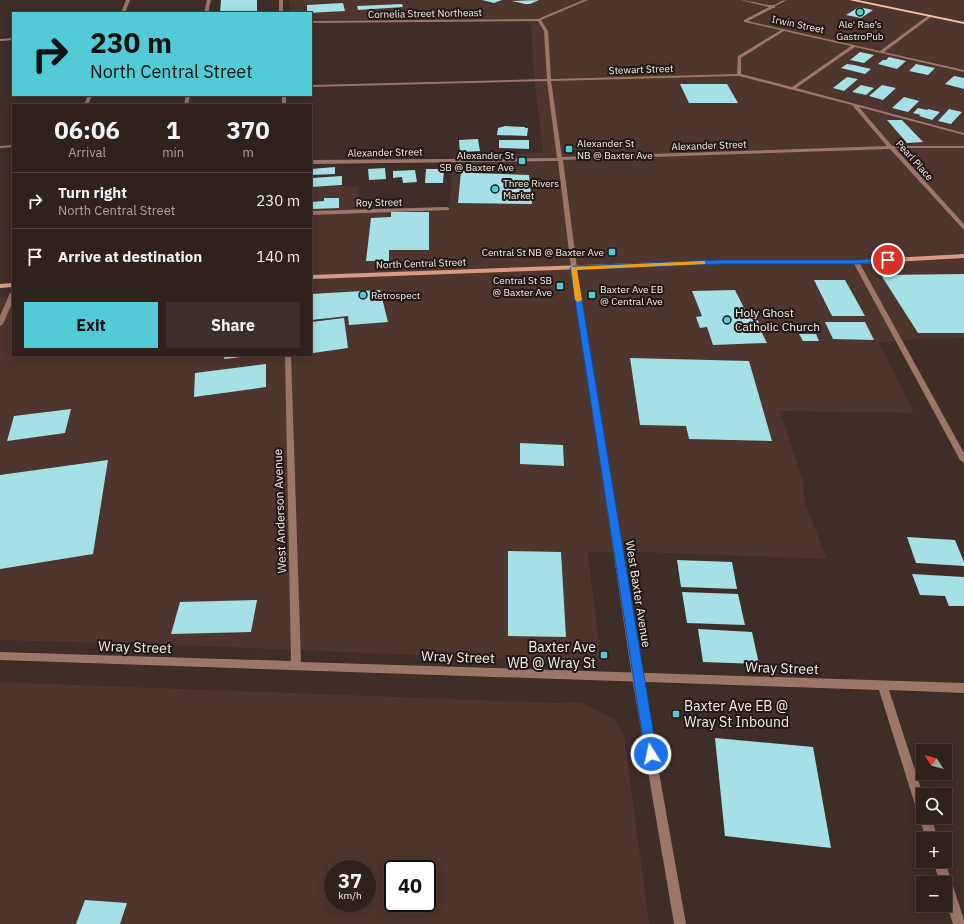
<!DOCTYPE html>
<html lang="en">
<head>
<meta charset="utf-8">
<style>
  body { margin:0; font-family:"IBM Plex Sans",sans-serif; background:#3b2f2a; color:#f1f3f6; height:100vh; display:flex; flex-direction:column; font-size:15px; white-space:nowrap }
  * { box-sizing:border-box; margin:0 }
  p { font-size:13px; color:#a7a4a4 }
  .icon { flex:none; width:22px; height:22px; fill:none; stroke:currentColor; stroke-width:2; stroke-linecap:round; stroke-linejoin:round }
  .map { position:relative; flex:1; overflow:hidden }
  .sheet { position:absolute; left:12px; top:104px; width:300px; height:252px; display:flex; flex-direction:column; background:#2f221d; border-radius:0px; box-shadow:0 2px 10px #0003,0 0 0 1px #4a3f3b }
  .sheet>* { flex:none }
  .hud { position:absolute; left:12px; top:12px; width:300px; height:84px; border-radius:0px; box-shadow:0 2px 10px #0003,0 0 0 1px #4a3f3b; background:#52cbd7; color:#111; overflow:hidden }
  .needle { width:26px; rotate:306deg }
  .controls { position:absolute; left:916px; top:744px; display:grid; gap:8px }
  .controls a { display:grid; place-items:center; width:36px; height:36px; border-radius:0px; background:#2f221d; box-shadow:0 2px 10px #0003,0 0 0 1px #4a3f3b; font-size:20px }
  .speed { position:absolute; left:324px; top:860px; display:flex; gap:8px; font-size:20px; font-weight:700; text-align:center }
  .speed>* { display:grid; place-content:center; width:52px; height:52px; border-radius:50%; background:#2f221d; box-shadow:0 2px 10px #0003,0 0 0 1px #4a3f3b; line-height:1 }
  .speed small { font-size:10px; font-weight:400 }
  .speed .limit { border:2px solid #111; border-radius:6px; background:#fff; color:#111 }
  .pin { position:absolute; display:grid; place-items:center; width:34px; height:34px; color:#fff; margin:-17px; border:2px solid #fff; border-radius:50%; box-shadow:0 1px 4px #0007 }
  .me { position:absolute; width:44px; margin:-22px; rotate:350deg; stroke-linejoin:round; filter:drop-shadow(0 0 3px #0008) }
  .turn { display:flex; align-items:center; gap:14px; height:84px; padding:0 12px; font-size:18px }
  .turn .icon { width:52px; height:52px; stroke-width:2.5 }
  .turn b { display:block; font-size:28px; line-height:34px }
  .eta { display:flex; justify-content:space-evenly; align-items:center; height:68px; text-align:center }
  .eta b { font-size:24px; font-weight:800; line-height:28px }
  .action { display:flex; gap:8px; margin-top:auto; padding:8px 12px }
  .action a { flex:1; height:46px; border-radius:0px; background:#52cbd7; color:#111; font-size:16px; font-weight:800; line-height:46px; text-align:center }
  .action a+a { background:#3b2f2a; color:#f1f3f6 }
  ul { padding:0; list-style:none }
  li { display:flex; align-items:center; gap:12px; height:56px; padding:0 12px; border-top:1px solid #4a3f3b }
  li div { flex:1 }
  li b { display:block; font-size:15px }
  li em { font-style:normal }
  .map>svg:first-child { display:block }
  .built { fill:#4e352d; fill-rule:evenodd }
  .building { fill:#a4e0e6 }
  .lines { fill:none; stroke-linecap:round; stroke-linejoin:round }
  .minor { fill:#9d7569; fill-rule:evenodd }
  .tertiary { fill:#9d7569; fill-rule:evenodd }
  .secondary { fill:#da9a86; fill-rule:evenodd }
  .primary { fill:#febca7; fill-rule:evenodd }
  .route { fill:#1a73e8; stroke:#114b97 }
  .slow { fill:#f59e0b }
  .poi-dot { fill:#52cbd7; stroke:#201815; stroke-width:1.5 }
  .labels { text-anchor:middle; stroke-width:4; stroke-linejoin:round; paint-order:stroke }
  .far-street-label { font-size:10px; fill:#fbeeea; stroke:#201815 }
  .far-poi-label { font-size:10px; fill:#fbeeea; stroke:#201815; text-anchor:start }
  .poi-label { font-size:12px; fill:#fbeeea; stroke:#201815; text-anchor:start }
  .street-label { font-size:12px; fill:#fbeeea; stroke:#201815 }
  .near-street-label { font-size:14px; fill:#fbeeea; stroke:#201815 }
  .near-poi-label { font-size:14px; fill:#fbeeea; stroke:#201815; text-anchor:end }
</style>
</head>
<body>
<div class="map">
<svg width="964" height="924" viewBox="0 0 964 924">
  <rect width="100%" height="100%" fill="#3f2d27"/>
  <!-- built -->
  <path class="built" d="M289 0H964V338L915 339 879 343 914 413 780 411 803 481 804 498 807 508 827 559 641 552H588L601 663 203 646 0 640V297L13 296V355H311V187L359 186 357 209 449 207 453 156 543 153 535 86 531 27 526 19H311V13H290Z
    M0 682 558 703 580 702 613 718 624 734 649 924H0ZM333 869H367V903H333ZM393 869H427V903H393Z"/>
  <!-- building -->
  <path class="building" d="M221 0H257V13H220Z
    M482 0H502L494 3Z
    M539 0 530 4H525L512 1Z
    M343 3 345 11 307 13V5Z
    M402 4 403 7 358 10 357 6Z
    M859 7 873 10 861 18 846 15Z
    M860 52 874 55 864 63 850 60Z
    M889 57 906 61 897 69 878 64 883 60H886Z
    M847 64 854 65 871 69 865 74 841 68Z
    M916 64 935 68 928 75 909 71Z
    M954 76 964 78V89L945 84Z
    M847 77 858 79 844 91 833 88Z
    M680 84H727L738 103H689Z
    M861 85 874 88 866 95 852 92Z
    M882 85 896 88 883 100 869 96Z
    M904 97 919 101 908 112 892 108Z
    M918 108 927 110 928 109 940 112 932 120 919 116 921 115 913 113Z
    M949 109 962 112 951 124 938 121Z
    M887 120H902L923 142 907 143Z
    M505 126 525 127V128H528L527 136 497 135 498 128Z
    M478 139 480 151 460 152 459 140Z
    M499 140H529V149L499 148Z
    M335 167V174L311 175V169Z
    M385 168 386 179 369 180 368 169Z
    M426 169H444L443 183H425Z
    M415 170 417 182 403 183 402 177 393 178V171Z
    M461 171H473L474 173 529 175 532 204 458 203Z
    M342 176V185L311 187V178Z
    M324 198H339V208L311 209V202L324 201Z
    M391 212H429V250H389V261H366L371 218 391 217Z
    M964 274V333H918L881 275Z
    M814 280H845L865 316H832Z
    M380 290 388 322 349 325 348 316 311 320V294Z
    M735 290 747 314H755L759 323H757L767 343 713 345 707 327 700 328 696 317 702 316 692 291Z
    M344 318 348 348 313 353 311 322Z
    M825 322H865L874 340 833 339Z
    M799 334H816L819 341H803Z
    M225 355H250V356L224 359Z
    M630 358 749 361 772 441 689 439 686 426 640 425Z
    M266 364V387L194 397 195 373Z
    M71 409 65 433 7 441 14 416Z
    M520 443 563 445 564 466 520 464Z
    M108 460 93 554 0 569V475Z
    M907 537 955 540 964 562V566L916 563Z
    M508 551 561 552 566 637 508 636Z
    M677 560 732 562 737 589 681 587Z
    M912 574 964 577V606H949L945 596 920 595Z
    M682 592 738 594 745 625 687 623Z
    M257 600 251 632 171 634 180 602Z
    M698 629 752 632 759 664 703 662Z
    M715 738 813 747 831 848 725 836Z
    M85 900 127 903 120 924H76Z"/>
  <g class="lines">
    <!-- minor -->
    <path class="minor" d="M126 0H130L125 13H121Z
      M207 0H211L208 13H204Z
      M279 0H283V13H279Z
      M583 0H588L541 20 548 31 551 79 737 74 738 56 781 30 744 22V20L769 7 740 0C749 0 766 6 772 5 777 5 781 0 787 0L775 6V8H773L748 21 880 51 929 15H931V17L884 52 964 70V72L855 47 796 88 964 133V135L859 107 892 146H964V148H895L964 224V229L962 228 890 149 563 160 577 268 574 270 571 268 558 161 311 164V160L557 158 547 81 311 87V85L547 79 544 31 538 21 311 23V21L538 19ZM784 31 851 46 792 87 741 74V58ZM739 76 852 105 887 146 562 157 551 81Z
      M13 38V40L0 41V39Z
      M88 95H92L88 105H84Z
      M186 95H190L188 105H184Z
      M282 95H286V105H282Z
      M13 145V147L0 148V146Z
      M447 207 449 208V210L311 215V211Z
      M856 260 859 262 964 453V463L960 460 853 262Z
      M13 291V301L3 324 0 326V316L10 293Z
      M285 355H291L301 662 964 683V693L889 690 923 795V817H931L938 839H926L919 817 920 815 917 811 879 690 0 660V652L291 661Z
      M933 861H945L964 920V924H953L945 899V883H940Z"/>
    <!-- tertiary -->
    <path class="tertiary" d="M574 266 577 268 642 677 686 924H674L632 677 571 268Z"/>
    <!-- secondary -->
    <path class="secondary" d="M964 254V258L856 264H720L311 279V275L720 260H856Z
      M13 283V287L0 288V284Z"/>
    <!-- primary -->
    <path class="primary" d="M849 0H858L964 22V24Z"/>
  </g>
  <!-- route -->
  <path class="route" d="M888 258 891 260 890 261 856 264H720L577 270 657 754 655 759 651 760 646 759 570 268 574 266 720 260H856Z"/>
  <!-- slow -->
  <path class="slow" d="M703 261H705V264L577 270 582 300 578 302 575 300 571 267Z"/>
  <!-- markers -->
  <g class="poi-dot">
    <circle cx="860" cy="12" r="4"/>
    <rect x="565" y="145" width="8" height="8" rx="2"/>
    <rect x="518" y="157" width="8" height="8" rx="2"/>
    <circle cx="495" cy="189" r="4"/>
    <rect x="608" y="248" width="8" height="8" rx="2"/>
    <rect x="556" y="282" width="8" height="8" rx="2"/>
    <circle cx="363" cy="295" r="4"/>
    <rect x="588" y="291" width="8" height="8" rx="2"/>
    <circle cx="727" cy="320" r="4"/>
    <rect x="600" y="651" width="8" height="8" rx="2"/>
    <rect x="672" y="710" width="8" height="8" rx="2"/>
  </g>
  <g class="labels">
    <!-- far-street labels -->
    <g class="far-street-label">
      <text transform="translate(425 13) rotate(-1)" y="4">Cornelia Street Northeast</text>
      <text transform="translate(798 24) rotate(12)" y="4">Irwin Street</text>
      <text transform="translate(641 69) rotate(-2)" y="4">Stewart Street</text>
      <text transform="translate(709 145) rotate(-2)" y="4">Alexander Street</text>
      <text transform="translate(385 152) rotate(-1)" y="4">Alexander Street</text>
      <text transform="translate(915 160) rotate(48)" y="4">Pearl Place</text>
      <text transform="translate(379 202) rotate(-1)" y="4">Roy Street</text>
      <text transform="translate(421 263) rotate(-2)" y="4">North Central Street</text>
    </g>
    <!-- far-poi labels -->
    <g class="far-poi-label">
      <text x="860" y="28" text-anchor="middle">Ale' Rae’s<tspan x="860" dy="12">GastroPub</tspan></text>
      <text x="577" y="147">Alexander St<tspan x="577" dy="12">NB @ Baxter Ave</tspan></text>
      <text x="514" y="159" text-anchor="end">Alexander St<tspan x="514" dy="12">SB @ Baxter Ave</tspan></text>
      <text x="503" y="187">Three Rivers<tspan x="503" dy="12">Market</tspan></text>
      <text x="604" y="256" text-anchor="end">Central St NB @ Baxter Ave</text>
      <text x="552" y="284" text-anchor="end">Central St SB<tspan x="552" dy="12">@ Baxter Ave</tspan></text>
      <text x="600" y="293">Baxter Ave EB<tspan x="600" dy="12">@ Central Ave</tspan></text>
      <text x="371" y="299">Retrospect</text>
    </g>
    <!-- poi labels -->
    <g class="poi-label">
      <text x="735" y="317">Holy Ghost<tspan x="735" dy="14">Catholic Church</tspan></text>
    </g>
    <!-- street labels -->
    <g class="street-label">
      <text transform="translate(280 511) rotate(-92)" y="4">West Anderson Avenue</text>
      <text transform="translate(638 594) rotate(81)" y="4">West Baxter Avenue</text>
    </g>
    <!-- near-street labels -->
    <g class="near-street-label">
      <text transform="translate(135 647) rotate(2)" y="5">Wray Street</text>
      <text transform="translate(458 657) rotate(2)" y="5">Wray Street</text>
      <text transform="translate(782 668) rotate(2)" y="5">Wray Street</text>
    </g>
    <!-- near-poi labels -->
    <g class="near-poi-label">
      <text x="596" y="652">Baxter Ave<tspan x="596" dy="16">WB @ Wray St</tspan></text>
      <text x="684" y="711" text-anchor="start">Baxter Ave EB @<tspan x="684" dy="16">Wray St Inbound</tspan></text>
    </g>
  </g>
</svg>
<div class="controls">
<a><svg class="needle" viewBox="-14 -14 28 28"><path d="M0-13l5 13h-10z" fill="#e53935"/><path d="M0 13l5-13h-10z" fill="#a7a4a4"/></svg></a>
<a><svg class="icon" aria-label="search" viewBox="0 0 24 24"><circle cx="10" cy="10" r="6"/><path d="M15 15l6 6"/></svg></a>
<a>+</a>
<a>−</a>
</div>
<div class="speed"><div>37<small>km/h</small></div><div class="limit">40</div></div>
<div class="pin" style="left:888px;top:260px;background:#d93025"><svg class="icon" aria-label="arrive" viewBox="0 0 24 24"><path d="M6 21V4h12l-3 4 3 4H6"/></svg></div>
<svg class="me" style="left:651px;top:754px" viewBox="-20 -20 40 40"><circle r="17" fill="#1a73e8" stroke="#fff" stroke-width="3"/><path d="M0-11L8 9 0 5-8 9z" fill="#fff"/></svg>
<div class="hud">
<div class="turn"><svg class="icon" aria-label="right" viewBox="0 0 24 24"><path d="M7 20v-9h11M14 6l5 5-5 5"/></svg><div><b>230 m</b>North Central Street</div></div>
</div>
<section class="sheet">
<div class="eta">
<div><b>06:06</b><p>Arrival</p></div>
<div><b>1</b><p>min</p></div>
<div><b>370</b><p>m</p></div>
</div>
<ul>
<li><svg class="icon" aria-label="right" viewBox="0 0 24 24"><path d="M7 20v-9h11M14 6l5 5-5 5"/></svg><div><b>Turn right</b><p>North Central Street</p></div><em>230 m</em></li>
<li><svg class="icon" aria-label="arrive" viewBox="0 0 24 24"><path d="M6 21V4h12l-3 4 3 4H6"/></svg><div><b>Arrive at destination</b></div><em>140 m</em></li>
</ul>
<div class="action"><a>Exit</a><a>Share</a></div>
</section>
</div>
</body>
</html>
